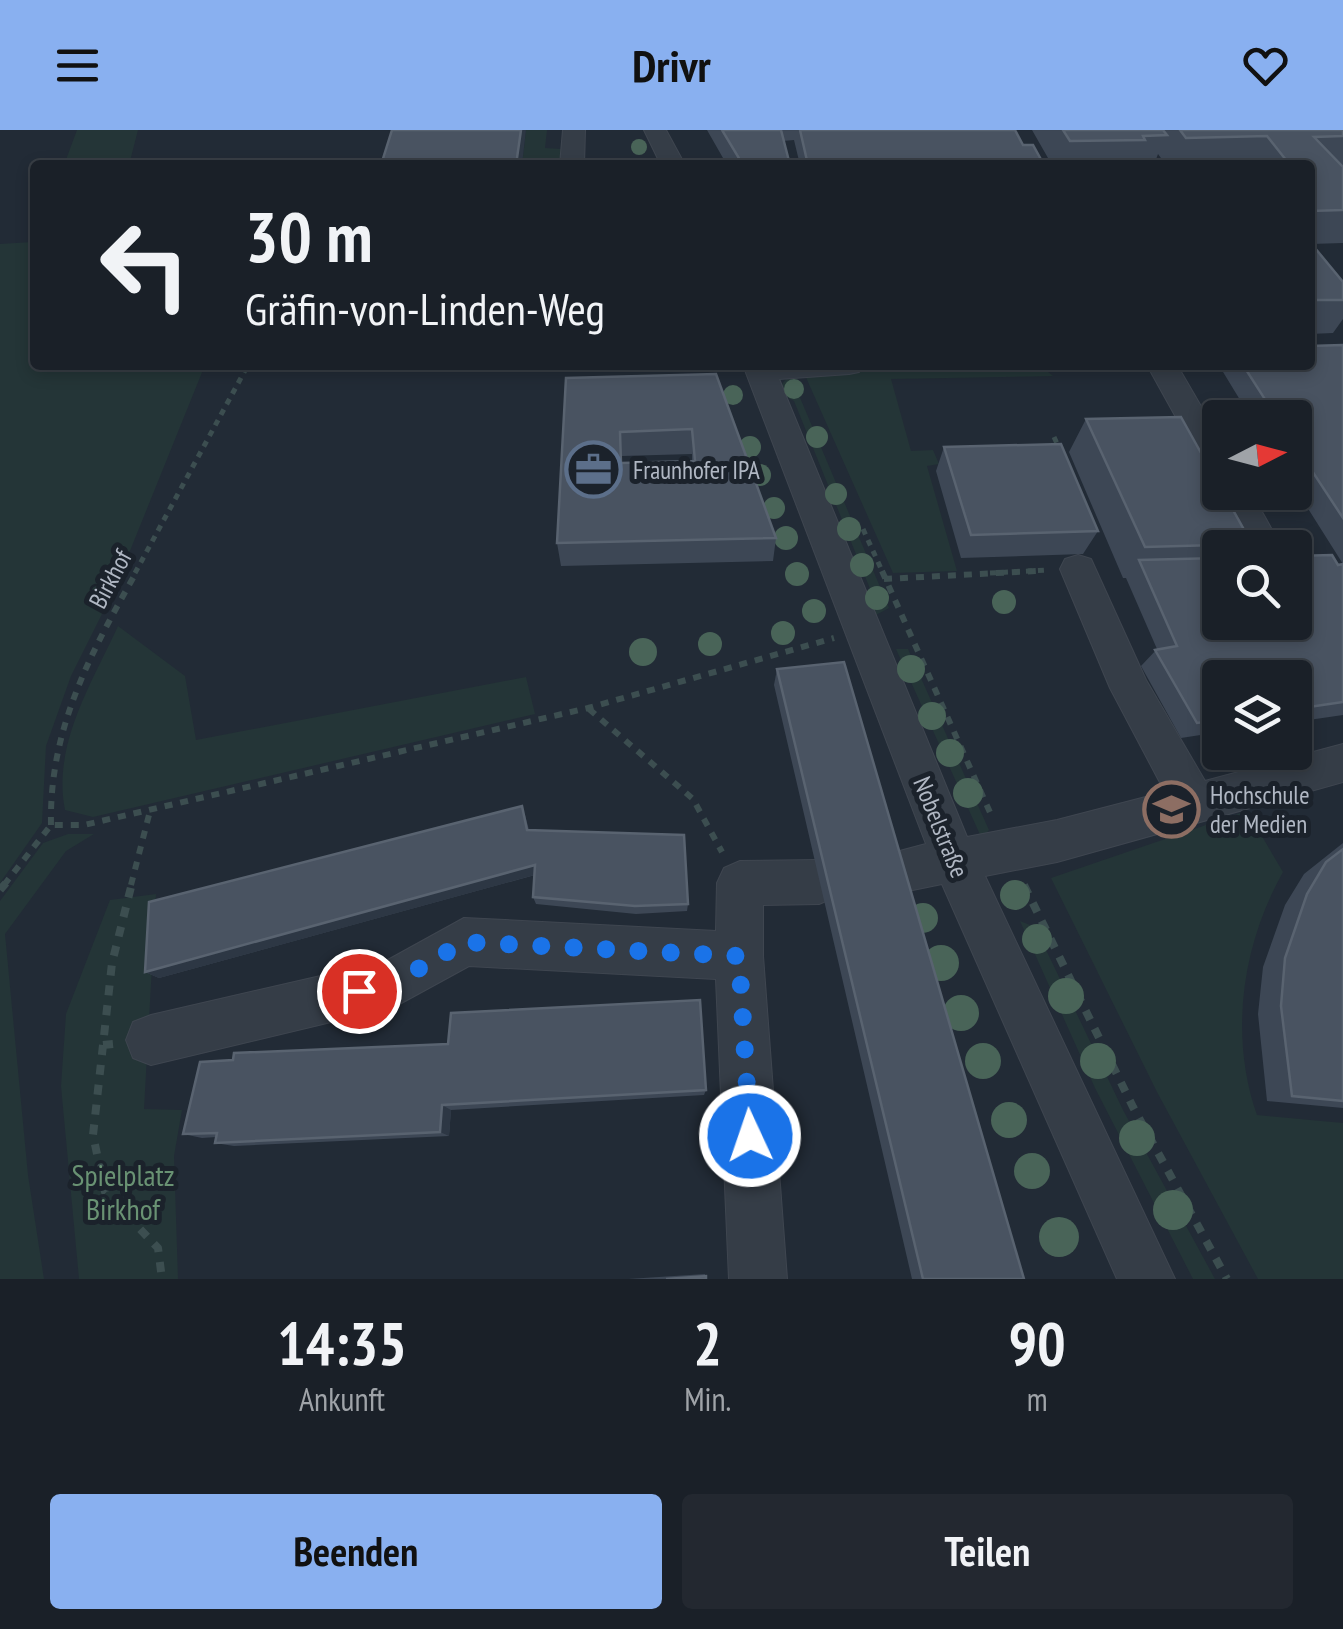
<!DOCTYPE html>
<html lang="de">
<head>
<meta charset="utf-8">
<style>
  body { margin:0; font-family:"PT Sans Narrow",sans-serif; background:#232830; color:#f1f3f6; height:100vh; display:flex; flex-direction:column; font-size:38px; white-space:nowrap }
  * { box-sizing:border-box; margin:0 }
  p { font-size:32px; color:#9fa3a8 }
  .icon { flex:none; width:55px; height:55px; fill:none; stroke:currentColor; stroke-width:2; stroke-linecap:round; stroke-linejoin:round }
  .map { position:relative; height:1149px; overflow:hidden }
  .sheet { display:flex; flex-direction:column; background:#1a2028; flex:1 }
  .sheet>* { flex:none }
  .top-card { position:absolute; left:30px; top:30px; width:1285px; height:210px; border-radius:10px; box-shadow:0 5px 15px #0003,0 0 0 2px #383e45; background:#1a2028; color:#f1f3f6; overflow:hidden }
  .needle { width:65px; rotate:84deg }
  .fabs { position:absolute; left:1202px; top:270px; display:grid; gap:20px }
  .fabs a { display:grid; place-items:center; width:110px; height:110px; border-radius:10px; background:#1a2028; box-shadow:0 5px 15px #0003,0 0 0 2px #383e45; font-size:50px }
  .pin { position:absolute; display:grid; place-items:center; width:85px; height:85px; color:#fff; margin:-42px; border:5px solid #fff; border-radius:50%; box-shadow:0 2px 10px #0007 }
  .me { position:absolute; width:110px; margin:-55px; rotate:357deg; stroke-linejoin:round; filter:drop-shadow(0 0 8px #0008) }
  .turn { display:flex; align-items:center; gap:35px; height:210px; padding:0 50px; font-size:45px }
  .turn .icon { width:130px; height:130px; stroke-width:2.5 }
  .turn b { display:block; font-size:70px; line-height:85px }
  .eta { display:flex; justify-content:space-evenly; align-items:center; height:170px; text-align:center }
  .eta b { font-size:60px; font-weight:700; line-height:70px }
  .button { display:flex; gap:20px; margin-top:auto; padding:20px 50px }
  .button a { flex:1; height:115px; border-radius:10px; background:#89b0f0; color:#111; font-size:40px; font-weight:700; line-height:115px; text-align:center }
  .button a+a { background:#232830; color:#f1f3f6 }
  header { display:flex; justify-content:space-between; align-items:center; height:130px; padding:0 50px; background:#89b0f0; color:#111; font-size:45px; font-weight:700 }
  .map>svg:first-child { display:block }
  .green { fill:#243537 }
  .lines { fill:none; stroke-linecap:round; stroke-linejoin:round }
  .minor-casing { stroke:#3f4650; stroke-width:2 }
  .path-far2 { stroke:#3c4e50; stroke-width:5; stroke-dasharray:6 6; stroke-linecap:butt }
  .path-far1 { stroke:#3c4e50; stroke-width:6; stroke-dasharray:8 8; stroke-linecap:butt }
  .path { stroke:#3c4e50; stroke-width:8; stroke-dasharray:10 10; stroke-linecap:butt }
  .minor { fill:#353d47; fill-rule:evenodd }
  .tree { fill:#496458 }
  .wall { fill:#3d4755; fill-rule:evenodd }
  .shaded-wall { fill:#2d3744 }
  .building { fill:#495361; stroke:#596370; stroke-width:2.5; fill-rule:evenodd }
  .route { stroke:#1a73e8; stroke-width:18; stroke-dasharray:0 32.4 }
  .labels { text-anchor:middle; stroke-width:10; stroke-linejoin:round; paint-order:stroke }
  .poi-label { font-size:25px; fill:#b0b7c3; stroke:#1b222b; text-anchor:start }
  .street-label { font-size:25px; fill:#b0b7c3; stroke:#1b222b }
  .near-park-label { font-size:30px; fill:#699273; stroke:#1b222b }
</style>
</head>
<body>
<header><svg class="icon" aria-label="menu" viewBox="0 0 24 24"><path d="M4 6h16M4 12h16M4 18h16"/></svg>Drivr<svg class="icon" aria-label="heart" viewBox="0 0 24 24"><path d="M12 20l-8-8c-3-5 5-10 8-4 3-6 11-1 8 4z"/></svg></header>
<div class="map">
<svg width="1343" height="1149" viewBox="0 0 1343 1149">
  <rect width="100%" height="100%" fill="#222b36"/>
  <!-- green -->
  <path class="green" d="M77 0H138L129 35H64Z
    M526 0H547L545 18 561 19 559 35H522Z
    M35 107V235H205L115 458 71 546 46 616 42 693 0 753V114L32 112Z
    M1041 236 1053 246 891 249 911 321 933 320 939 334 927 336 957 441 893 443 804 243Z
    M790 244 889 478 874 486 872 482 877 476 794 271 783 265 782 254Z
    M118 496 185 546 196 610 526 547 535 584 93 687 65 680C52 615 92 553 118 496Z
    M896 519H908L989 700 982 709Z
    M1247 681 1283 742C1242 815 1229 905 1257 985L1343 993V1149H1258L1157 962 1051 748Z
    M68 704H94L66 721 5 804 28 1045 44 1149H0V771L43 713Z
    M156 764 144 979 182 980 174 1026 178 1149H79L61 956 66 884 110 770Z
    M1020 791 1035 797 1123 980 1215 1149H1193L1095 958Z"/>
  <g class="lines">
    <defs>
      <path id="minor" d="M563 0H585L584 35H560Z
        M644 0H666L685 35H661Z
        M743 235H864L859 242 849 244 779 249 967 707 1057 690 1165 662 1110 558 1060 439 1065 429 1078 425 1091 429 1146 550 1205 651 1343 614V652L1057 732 985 746 1175 1149H1117L942 754 893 764 877 757 870 742 877 727 926 714Z
        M1147 235H1177L1220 309V348L1208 345Z
        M1220 357V362H1251L1282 418H1247L1217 362Z
        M819 730 835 737 842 752 835 767 819 774 763 775V826L787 1149H729L716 849 469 836 394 877 151 935 133 928 126 910 133 892 151 885 386 831 464 788 716 801 717 753 724 738 740 731Z"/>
    </defs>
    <!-- minor casing -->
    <use href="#minor" class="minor-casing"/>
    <!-- path-far2 -->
    <path class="path-far2" d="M1054 307 1061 322
      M863 399 883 443
      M135 443 248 235
      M990 443 1048 440"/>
    <!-- path-far1 -->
    <path class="path-far1" d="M882 441 993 689
      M884 449 1036 441
      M589 579 693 669 722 722
      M51 695C49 599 91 522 137 441
      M4 755 51 695H84L588 578 834 508
      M131 755 150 681"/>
    <!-- path -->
    <path class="path" d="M1024 755 1133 977 1227 1149
      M0 760 6 753
      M113 914 103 915 112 833 132 753
      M103 915 93 1005 105 1062 158 1118 162 1149"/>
    <!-- minor -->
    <use href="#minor" class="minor"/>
  </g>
  <!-- trees -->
  <g class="tree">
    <circle cx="639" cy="17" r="8"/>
    <circle cx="794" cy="259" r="10"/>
    <circle cx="733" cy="265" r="10"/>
    <circle cx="817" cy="307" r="11"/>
    <circle cx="750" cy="317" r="11"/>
    <circle cx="760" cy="345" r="11"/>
    <circle cx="836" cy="364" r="11"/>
    <circle cx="774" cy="378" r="11"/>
    <circle cx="849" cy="399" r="12"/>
    <circle cx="786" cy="408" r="12"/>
    <circle cx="862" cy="435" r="12"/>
    <circle cx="797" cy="444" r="12"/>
    <circle cx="877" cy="468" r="12"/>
    <circle cx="1004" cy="472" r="12"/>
    <circle cx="814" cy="481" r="12"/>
    <circle cx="783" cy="503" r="12"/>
    <circle cx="710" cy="514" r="12"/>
    <circle cx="643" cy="522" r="14"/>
    <circle cx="911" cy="539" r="14"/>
    <circle cx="932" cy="586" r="14"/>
    <circle cx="950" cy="623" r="14"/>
    <circle cx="968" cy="663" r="15"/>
    <circle cx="1015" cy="765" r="15"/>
    <circle cx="923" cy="788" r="15"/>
    <circle cx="1037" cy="809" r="15"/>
    <circle cx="941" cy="833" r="18"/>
    <circle cx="1066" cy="866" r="18"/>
    <circle cx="961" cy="883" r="18"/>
    <circle cx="983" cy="931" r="18"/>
    <circle cx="1098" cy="931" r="18"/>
    <circle cx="1009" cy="990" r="18"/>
    <circle cx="1137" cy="1008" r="18"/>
    <circle cx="1032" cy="1041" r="18"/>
    <circle cx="1173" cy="1080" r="20"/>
    <circle cx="1059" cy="1107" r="20"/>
  </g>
  <!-- wall -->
  <path class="wall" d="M707 0H1015L1023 15 1044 35H800L794 10 783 11 790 35H727Z
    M1032 0H1343V113L1311 114 1343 152V189L1333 203 1310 204V35H1166L1158 24 1154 35H1052Z
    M1343 215V585L1295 592V548H1220V602L1181 608 1141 536 1157 519 1126 448H1123L1069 322 1086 289 1252 414 1249 418H1220V492L1338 435 1343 434 1295 358V288H1251L1220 237 1221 235H1310Z
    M716 244 776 408 773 431 561 436 557 413 566 248ZM692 324V331L622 333V326Z
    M944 317 1098 401 1083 424 961 428 936 341Z
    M777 539 1024 1149H912L774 555Z
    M525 685 529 700 688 774 687 781 636 784 536 774 533 767 535 745 159 848 145 842Z
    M1343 713V978L1267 971 1258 884 1263 837 1285 775 1304 744Z
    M200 932 706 960 704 965 451 980 449 1006 234 1016 215 1013 216 1007 202 1008 183 1004Z
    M705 1144 706 1149H628Z"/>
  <!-- shaded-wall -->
  <path class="shaded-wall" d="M521 0H526L522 35H516Z
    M535 735 538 744 159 848 145 842Z
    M442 975 451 980 449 1006 440 1002Z"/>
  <!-- building -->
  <path class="building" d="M392 0H521L516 35H381Z
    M722 0H781L790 35H743Z
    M800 0H1015L1023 15H1033L1044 35H888V34L808 35Z
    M1063 0H1163L1167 5 1143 6 1145 10 1070 11Z
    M1180 0H1343V6L1314 7 1343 37V80L1310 81V35H1290L1267 6 1186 8Z
    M1310 112 1343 152V170H1310Z
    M1343 215V388L1295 315V288H1277L1243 235H1310V216Z
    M716 244 776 408 557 413 566 248ZM692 299 695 331 621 333 620 302Z
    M1181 287 1220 357V362H1223L1252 414 1145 417 1086 289Z
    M1061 314 1098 401 971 405 944 317Z
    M1332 425 1338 435 1343 434V572L1295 579V548H1220V590L1197 593 1155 520 1177 516 1139 430 1220 428V492H1295V426Z
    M844 532 1024 1149H923L777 539Z
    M522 676 527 700 684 705 688 774 635 776 533 767 535 735 145 842 149 772Z
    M1343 719V971L1292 966 1281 876 1285 828 1307 764 1326 732Z
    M700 870 706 960 442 975 440 1002 215 1013 217 1003 183 1004 200 932 233 930 234 923 448 914 451 883Z
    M706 1146V1149H666Z"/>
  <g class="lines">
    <!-- route -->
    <path class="route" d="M359 861 394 853 464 812 739 826 750 1006"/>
  </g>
  <!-- icons -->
  <defs>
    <symbol id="office-ring" viewBox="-11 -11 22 22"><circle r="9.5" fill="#1b222b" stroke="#5c6f8a" stroke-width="1.5"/><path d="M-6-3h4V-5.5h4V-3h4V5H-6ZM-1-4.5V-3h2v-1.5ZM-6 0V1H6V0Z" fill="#5c6f8a"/></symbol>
    <symbol id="university-ring" viewBox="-11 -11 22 22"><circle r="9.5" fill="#1b222b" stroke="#8d6e63" stroke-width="1.5"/><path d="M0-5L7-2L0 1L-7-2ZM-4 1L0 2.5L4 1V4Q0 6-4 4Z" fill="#8d6e63"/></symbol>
  </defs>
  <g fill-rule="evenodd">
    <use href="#office-ring" x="562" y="308" width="63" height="63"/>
    <use href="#university-ring" x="1140" y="648" width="63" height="63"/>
  </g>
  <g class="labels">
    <!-- poi labels -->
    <g class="poi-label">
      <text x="633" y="349">Fraunhofer IPA</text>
      <text x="1210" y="674">Hochschule<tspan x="1210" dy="29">der Medien</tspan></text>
    </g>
    <!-- street labels -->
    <g class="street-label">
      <text transform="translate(110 449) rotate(-62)" y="9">Birkhof</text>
      <text transform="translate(941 697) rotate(68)" y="9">Nobelstraße</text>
    </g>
    <!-- near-park labels -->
    <g class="near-park-label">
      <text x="123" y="1056">Spielplatz<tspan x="123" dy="34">Birkhof</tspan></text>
    </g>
  </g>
</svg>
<div class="fabs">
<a><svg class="needle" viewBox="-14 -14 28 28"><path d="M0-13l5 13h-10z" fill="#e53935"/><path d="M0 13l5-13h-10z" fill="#9fa3a8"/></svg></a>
<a><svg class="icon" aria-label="search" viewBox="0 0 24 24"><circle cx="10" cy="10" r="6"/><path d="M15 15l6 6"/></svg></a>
<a><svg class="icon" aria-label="layers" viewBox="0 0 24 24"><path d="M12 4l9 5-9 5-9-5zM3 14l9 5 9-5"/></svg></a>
</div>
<div class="pin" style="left:359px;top:861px;background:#d93025"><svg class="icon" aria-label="arrive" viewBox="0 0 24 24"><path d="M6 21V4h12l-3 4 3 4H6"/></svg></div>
<svg class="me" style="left:750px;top:1006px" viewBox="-20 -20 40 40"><circle r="17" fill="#1a73e8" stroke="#fff" stroke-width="3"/><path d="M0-11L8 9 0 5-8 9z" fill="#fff"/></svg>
<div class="top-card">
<div class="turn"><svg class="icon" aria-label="left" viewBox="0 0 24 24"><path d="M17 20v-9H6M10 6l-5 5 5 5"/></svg><div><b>30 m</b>Gräfin-von-Linden-Weg</div></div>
</div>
</div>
<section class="sheet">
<div class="eta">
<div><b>14:35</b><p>Ankunft</p></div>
<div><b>2</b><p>Min.</p></div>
<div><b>90</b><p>m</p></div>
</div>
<div class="button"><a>Beenden</a><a>Teilen</a></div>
</section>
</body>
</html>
